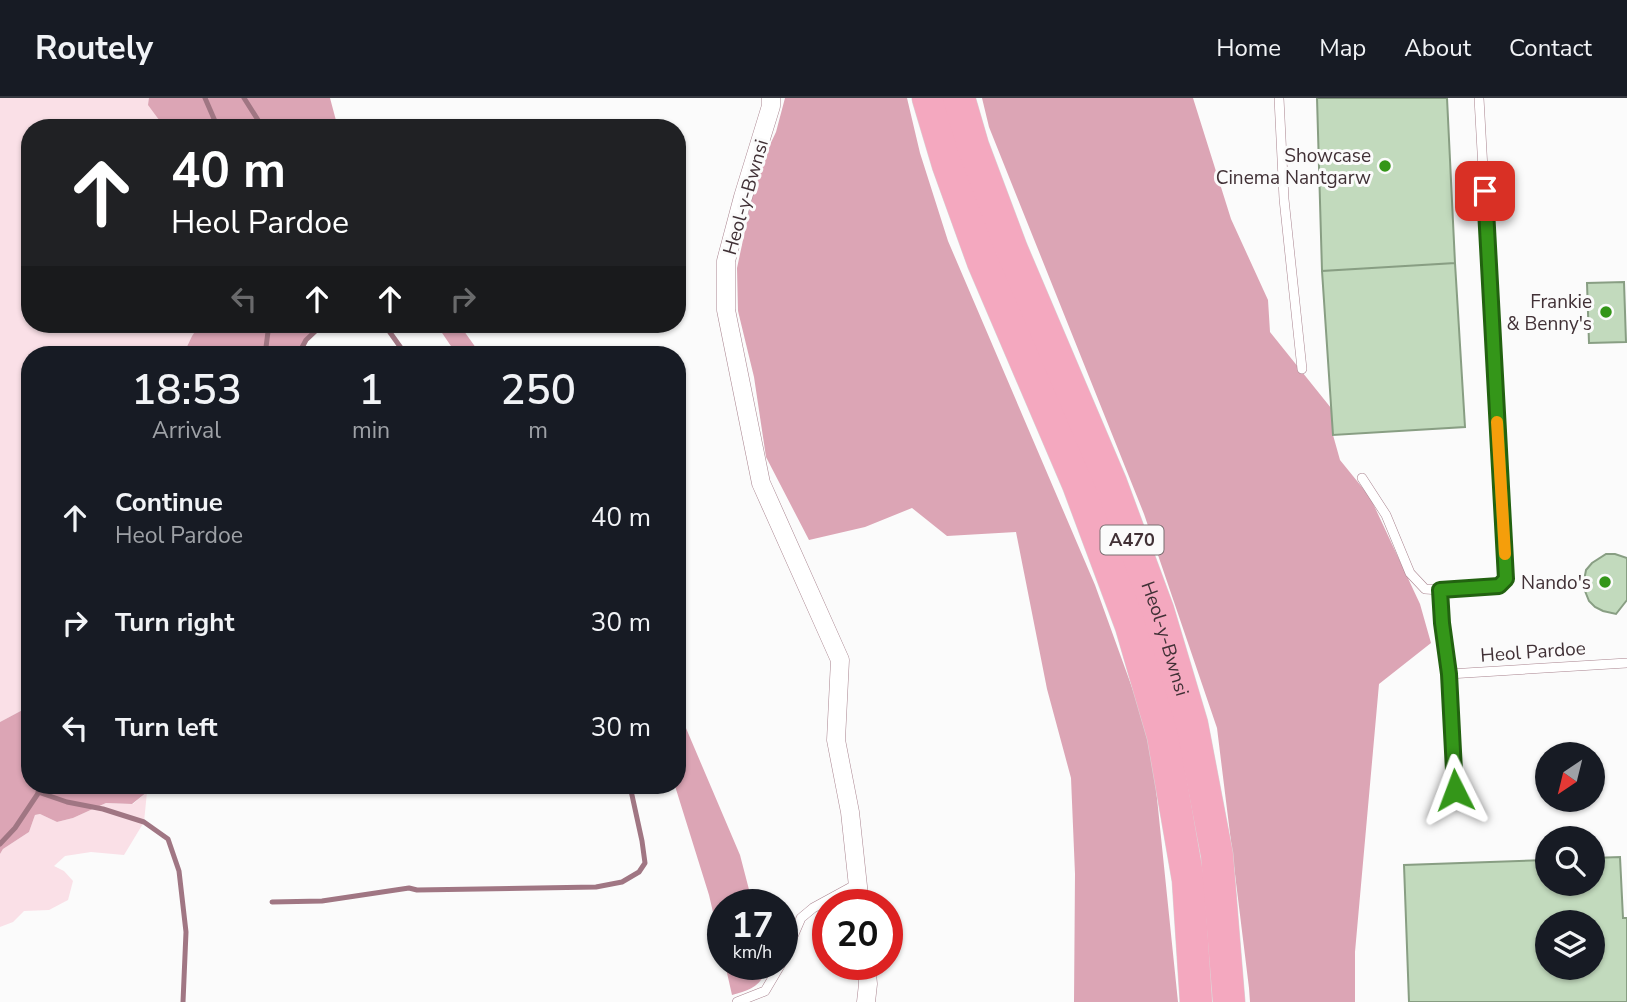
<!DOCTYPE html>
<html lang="en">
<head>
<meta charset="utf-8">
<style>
  body { margin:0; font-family:"Nunito Sans",sans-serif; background:#242831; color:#f1f3f6; height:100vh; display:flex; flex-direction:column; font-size:26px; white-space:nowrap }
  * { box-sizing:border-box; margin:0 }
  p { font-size:23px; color:#9ea1a6 }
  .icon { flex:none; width:38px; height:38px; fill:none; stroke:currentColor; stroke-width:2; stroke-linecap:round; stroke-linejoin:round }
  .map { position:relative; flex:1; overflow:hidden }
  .details { position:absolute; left:21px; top:248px; width:665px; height:448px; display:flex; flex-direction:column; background:#171b24; border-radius:28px; box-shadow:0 2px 5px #0004 }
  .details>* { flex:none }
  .guide { position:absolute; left:21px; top:21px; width:665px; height:214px; border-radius:28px; box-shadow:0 2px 5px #0004; background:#202124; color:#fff; overflow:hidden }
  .needle { width:46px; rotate:215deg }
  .buttons { position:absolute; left:1535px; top:644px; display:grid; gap:14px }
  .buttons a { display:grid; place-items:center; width:70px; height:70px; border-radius:50%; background:#171b24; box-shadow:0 2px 5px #0004; font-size:35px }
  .speed { position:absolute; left:707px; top:791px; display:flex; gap:14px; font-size:35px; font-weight:700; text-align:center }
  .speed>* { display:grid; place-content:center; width:91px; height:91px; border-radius:50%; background:#171b24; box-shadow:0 2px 5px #0004; line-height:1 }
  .speed small { font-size:18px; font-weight:400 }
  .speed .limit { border:10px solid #d22; background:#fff; color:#111 }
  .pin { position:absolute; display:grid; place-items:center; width:60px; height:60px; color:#fff; margin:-30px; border-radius:14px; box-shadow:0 4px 10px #0006 }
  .me { position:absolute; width:77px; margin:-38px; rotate:357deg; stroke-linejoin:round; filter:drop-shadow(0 0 5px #0008) }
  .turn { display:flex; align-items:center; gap:24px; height:147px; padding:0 35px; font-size:32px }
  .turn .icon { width:91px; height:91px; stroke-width:2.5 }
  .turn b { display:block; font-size:49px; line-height:60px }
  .lanes { display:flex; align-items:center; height:66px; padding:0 35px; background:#0003; justify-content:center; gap:35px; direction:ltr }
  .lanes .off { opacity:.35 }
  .eta { display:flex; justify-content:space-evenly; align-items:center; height:119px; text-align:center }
  .eta b { font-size:42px; font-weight:600; line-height:49px }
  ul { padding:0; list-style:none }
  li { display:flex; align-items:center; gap:21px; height:105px; padding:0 35px }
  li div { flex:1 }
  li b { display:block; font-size:26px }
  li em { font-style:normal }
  header { display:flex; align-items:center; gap:42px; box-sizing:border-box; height:98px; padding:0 35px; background:#171b24; border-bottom:2px solid #363941 }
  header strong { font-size:33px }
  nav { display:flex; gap:38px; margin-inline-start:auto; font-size:24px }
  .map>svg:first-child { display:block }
  .green { fill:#fae0e7 }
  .forest { fill:#dca5b5 }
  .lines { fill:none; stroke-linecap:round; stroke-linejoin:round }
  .stream { stroke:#a07683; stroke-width:5 }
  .building { fill:#c2dabd; stroke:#889e83; stroke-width:2; fill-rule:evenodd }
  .lane-casing { stroke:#a9848f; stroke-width:10 }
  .street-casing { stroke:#a9848f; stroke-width:19 }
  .highway-casing { stroke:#d9d6d7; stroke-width:33 }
  .lane { stroke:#fff; stroke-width:9 }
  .street { stroke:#fff; stroke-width:18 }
  .highway { stroke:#f4a8bf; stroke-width:32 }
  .route-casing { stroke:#226210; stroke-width:18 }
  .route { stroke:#349619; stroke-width:12 }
  .slow { stroke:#f59e0b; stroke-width:12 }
  .poi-dot { fill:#349619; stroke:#fbfbfb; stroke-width:2.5 }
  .labels { text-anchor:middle; stroke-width:6; stroke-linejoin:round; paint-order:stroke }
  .shield { fill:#fbfbfb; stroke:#796e71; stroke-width:2 }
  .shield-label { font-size:18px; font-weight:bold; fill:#413136 }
  .poi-label { font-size:19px; fill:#413136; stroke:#fbfbfb; text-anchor:end }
  .street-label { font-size:19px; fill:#413136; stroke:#fbfbfb }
</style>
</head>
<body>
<header>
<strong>Routely</strong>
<nav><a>Home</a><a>Map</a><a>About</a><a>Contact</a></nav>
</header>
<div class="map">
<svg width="1627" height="904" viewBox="0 0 1627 904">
  <rect width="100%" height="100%" fill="#fbfbfb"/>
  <!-- green -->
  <path class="green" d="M0 0H149V7L165 30H30V226H200L192 238 183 257H30V608L0 624Z
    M147 694 144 724 124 757 91 754 65 758 54 768 64 773 73 783 68 802 49 812 24 813 13 824 0 829V756L3 751 29 734 35 717 40 716 57 724 73 720 106 705 133 706Z"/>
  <!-- forest -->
  <path class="forest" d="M149 0H330L338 30H165L148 7Z
    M785 0H907L920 55 948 143 1095 487 1151 642 1178 904H1074L1075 776 1071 680 1047 591 1016 434 947 438 912 410 865 429 809 442 766 359 754 279 738 213 737 170 758 72 776 34Z
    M982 0H1193L1231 121 1268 202 1270 234 1331 310 1333 337 1340 362 1370 399 1420 506 1431 545 1379 586 1355 854V904H1250L1249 890 1217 630 1144 416 989 29Z
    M200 226H323L306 242 298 257H183L192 238Z
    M436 226H459L481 257H457Z
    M30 608V688H148L147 694 132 706 106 705 73 720 57 724 40 716 35 717 29 734 3 751 0 756V624Z
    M677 609 740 757 753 807H723V857L709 797 675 688H677Z
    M725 866H767C764 888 750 892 732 897Z"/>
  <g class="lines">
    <!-- stream -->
    <path class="stream" d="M205 0 218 30
      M244 0 263 30
      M384 226 406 257
      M265 257 269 226
      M298 257 306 242 323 226
      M38 694 67 704 103 711 144 724 168 741 179 773 186 834 183 904
      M0 746 15 730 43 688
      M272 804 322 803 409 790 417 792 596 789 622 784 639 774 645 765 642 743 630 688"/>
  </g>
  <!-- building -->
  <path class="building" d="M1317 0H1447L1455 165 1322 173Z
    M1455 165 1465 329 1333 337 1322 173Z
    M1624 184 1626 244 1589 245 1587 185Z
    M1606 456H1615L1627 460V502L1616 516 1603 513 1595 509 1589 503 1583 488 1586 472 1592 465Z
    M1620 759 1623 820H1627V904H1409L1404 767 1547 762V786H1592V760ZM1547 824H1592V870H1547Z"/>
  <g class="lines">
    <defs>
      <path id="lane" d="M1279 0 1284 101 1302 271
        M1479 0 1506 481 1499 488 1440 492 1442 525 1449 576 1627 565
        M1362 380 1386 417 1410 475 1425 491 1440 492
        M1449 576 1455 692
        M782 864 801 820 813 810 857 786
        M737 904 765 893 781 866"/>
      <path id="street" d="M771 0V8L743 99 726 163V212L761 385 840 562 836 642 850 714 860 807
        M866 866 868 886 866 904"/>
      <g id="highway">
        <path d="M928 0 948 67 983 164 1078 386 1131 528 1163 638 1188 782 1196 904"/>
        <path id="s1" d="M959 0 973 48 1012 152 1111 385 1158 512 1192 626 1217 757 1229 904"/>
      </g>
    </defs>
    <!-- lane casing -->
    <use href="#lane" class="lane-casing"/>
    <!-- street casing -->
    <use href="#street" class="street-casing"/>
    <!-- highway casing -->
    <use href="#highway" class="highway-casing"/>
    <!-- lane -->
    <use href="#lane" class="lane"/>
    <!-- street -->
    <use href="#street" class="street"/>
    <!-- highway -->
    <use href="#highway" class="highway"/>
  </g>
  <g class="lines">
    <defs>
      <path id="route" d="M1455 692 1449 576 1442 525 1440 492 1499 488 1506 481 1485 93"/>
    </defs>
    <!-- route casing -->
    <use href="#route" class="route-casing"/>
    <!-- route -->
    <use href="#route" class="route"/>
    <!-- slow -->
    <path class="slow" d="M1497 324 1505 456"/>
  </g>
  <!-- markers -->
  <g class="poi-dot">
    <circle cx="1385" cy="68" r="7"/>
    <circle cx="1606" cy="214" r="7"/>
    <circle cx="1605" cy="484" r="7"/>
  </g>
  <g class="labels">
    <!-- shield labels -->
    <rect class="shield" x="1100.5" y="427.5" width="63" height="29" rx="5"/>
    <g class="shield-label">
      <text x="1132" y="448">A470</text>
    </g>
    <!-- poi labels -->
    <g class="poi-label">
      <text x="1371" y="64">Showcase<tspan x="1371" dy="22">Cinema Nantgarw</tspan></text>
      <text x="1592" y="210">Frankie<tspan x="1592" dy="22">&amp; Benny's</tspan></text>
      <text x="1591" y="491">Nando's</text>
    </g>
    <!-- street labels -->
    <g class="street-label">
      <text transform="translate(745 99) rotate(-74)" y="7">Heol-y-Bwnsi</text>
      <text dy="7" stroke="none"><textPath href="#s1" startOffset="579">Heol-y-Bwnsi</textPath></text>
      <text transform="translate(1533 553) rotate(-4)" y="7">Heol Pardoe</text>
    </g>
  </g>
</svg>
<div class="buttons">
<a><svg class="needle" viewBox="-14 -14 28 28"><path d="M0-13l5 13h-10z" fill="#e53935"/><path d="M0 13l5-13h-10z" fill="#9ea1a6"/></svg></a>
<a><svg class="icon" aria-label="search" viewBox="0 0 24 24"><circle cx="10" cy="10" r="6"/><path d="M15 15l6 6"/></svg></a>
<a><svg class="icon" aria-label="layers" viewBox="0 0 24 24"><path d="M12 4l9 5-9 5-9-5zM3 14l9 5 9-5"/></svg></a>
</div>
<div class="speed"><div>17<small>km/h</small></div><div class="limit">20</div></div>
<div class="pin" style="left:1485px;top:93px;background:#d93025"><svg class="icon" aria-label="arrive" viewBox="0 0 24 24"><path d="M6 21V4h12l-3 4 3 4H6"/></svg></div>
<svg class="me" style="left:1455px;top:692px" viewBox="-20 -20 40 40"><path d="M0-17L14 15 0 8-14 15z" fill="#349619" stroke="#fff" stroke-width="4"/></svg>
<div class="guide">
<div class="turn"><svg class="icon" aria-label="ahead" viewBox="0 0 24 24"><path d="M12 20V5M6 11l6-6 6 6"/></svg><div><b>40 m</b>Heol Pardoe</div></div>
<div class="lanes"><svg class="icon off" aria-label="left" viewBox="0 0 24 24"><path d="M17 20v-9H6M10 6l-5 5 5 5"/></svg><svg class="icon" aria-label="ahead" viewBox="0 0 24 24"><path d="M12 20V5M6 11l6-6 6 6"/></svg><svg class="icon" aria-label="ahead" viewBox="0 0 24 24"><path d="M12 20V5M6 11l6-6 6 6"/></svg><svg class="icon off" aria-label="right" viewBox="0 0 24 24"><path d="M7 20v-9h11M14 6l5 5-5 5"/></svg></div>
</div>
<section class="details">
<div class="eta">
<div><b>18:53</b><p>Arrival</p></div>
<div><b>1</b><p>min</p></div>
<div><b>250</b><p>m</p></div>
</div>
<ul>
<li><svg class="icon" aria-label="ahead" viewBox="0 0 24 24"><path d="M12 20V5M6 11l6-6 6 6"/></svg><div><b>Continue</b><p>Heol Pardoe</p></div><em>40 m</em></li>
<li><svg class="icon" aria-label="right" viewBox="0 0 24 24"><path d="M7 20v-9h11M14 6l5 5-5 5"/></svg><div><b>Turn right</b></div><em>30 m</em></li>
<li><svg class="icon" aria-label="left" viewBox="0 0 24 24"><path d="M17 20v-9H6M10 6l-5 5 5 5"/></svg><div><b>Turn left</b></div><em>30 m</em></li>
</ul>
</section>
</div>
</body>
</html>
